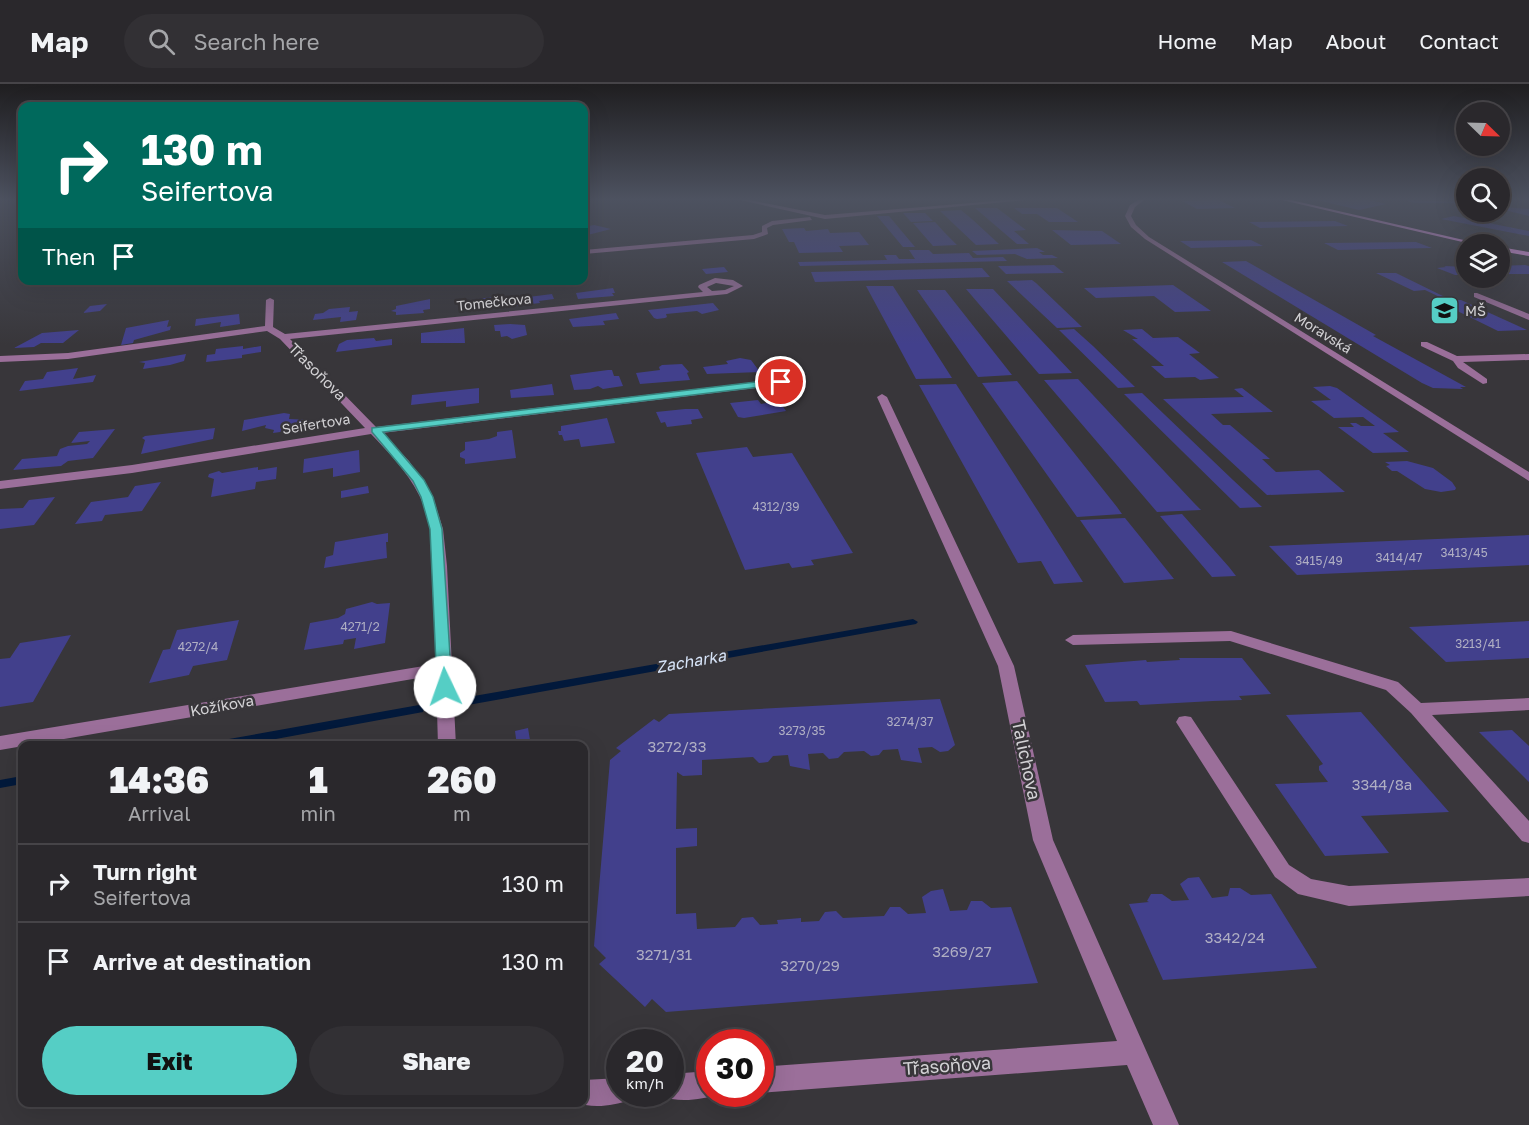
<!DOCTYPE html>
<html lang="en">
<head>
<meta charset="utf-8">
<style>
  body { margin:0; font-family:"Golos Text",sans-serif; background:#323034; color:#f1f3f6; height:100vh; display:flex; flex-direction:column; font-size:22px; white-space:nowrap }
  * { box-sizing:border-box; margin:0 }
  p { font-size:20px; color:#a5a6a9 }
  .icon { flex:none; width:33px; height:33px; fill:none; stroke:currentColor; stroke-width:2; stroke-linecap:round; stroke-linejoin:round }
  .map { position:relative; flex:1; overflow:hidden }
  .sheet { position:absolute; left:18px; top:657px; width:570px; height:366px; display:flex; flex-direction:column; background:#2a282c; border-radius:12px; box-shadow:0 6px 24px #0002,0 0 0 2px #464448 }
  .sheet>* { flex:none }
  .top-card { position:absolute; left:18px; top:18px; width:570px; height:183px; border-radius:12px; box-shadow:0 6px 24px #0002,0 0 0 2px #464448; background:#00695c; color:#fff; overflow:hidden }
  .needle { width:39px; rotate:113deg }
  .controls { position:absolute; left:1456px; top:18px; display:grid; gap:12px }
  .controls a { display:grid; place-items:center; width:54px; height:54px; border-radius:50%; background:#2a282c; box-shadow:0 6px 24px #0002,0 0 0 2px #464448; font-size:30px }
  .speed { position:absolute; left:606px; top:945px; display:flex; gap:12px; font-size:30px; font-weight:700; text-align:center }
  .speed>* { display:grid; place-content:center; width:78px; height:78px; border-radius:50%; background:#2a282c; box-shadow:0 6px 24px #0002,0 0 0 2px #464448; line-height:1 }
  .speed small { font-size:15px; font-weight:400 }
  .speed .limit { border:9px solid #d22; background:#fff; color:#111 }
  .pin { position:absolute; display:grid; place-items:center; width:51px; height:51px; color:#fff; margin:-26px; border:3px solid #fff; border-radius:50%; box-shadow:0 2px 6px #0007 }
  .me { position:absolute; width:66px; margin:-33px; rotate:357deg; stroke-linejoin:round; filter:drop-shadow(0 0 4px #0008) }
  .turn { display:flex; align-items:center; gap:21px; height:126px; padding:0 24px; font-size:27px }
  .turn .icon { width:78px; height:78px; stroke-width:2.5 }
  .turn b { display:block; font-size:42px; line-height:51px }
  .then { display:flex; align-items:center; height:57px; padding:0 24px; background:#0003; gap:12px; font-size:22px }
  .eta { display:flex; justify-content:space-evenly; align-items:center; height:102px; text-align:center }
  .eta b { font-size:36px; font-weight:800; line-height:42px }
  .primary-button { display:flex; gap:12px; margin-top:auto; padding:12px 24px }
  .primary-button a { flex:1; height:69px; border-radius:36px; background:#55cec5; color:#111; font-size:24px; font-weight:800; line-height:69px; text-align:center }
  .primary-button a+a { background:#323034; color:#f1f3f6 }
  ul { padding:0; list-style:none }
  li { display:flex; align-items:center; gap:18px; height:78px; padding:0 24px; border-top:2px solid #464448 }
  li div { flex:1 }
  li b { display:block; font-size:22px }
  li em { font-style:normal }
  header { display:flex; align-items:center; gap:36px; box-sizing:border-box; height:84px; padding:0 30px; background:#2a282c; border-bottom:2px solid #464448 }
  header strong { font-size:28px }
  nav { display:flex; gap:33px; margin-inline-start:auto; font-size:21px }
  .search { width:420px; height:54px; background:#323034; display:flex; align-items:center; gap:15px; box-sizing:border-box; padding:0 21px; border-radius:33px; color:#a5a6a9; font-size:22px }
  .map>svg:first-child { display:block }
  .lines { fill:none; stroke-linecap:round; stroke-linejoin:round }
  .stream { fill:#02193b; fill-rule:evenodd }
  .building { fill:#42408c }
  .minor { fill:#9b6f9a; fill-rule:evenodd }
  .major { fill:#fda3fd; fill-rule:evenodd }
  .route { fill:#55cec5; stroke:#378680; stroke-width:1.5 }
  .labels { text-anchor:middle; stroke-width:5; stroke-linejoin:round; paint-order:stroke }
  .number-label { font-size:12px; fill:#afaec3 }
  .far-street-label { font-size:14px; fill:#d3d2d5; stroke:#38363a }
  .far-poi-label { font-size:14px; fill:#d3d2d5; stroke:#38363a; text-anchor:start }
  .street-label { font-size:15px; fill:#d3d2d5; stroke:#38363a }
  .near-number-label { font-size:15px; fill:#afaec3 }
  .water-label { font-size:16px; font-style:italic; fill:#d7e4f8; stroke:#38363a }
  .near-street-label { font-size:18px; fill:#d3d2d5; stroke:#38363a }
</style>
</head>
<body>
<header>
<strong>Map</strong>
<div class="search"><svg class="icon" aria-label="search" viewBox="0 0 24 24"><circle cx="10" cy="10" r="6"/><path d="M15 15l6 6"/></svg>Search here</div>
<nav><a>Home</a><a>Map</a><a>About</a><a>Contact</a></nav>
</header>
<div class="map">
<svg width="1529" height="1041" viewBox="0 0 1529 1041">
  <rect width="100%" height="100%" fill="#38363a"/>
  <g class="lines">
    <!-- stream -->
    <path class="stream" d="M913 535 918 538 916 540 468 621 464 620 463 617 464 614 468 613Z
      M419 621 423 622 424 625 423 628 237 662H207L208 659 212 658Z
      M22 692V700L0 704V696Z"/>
  </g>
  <!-- building -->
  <path class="building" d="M1219 116 1235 124 1197 125 1182 117Z
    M1317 116H1370L1386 120 1359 126Z
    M1406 116 1467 118V125L1453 119H1413Z
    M1500 123 1529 125V132L1500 125Z
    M975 124H997L1026 146 1014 147 1029 160H1017Z
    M1014 124H1057L1078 138H1049L1037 130H1022Z
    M961 126 973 136 999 160 976 161 940 127Z
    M903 129H925L933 137 911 138Z
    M877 132H889L915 163H903Z
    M1454 132 1529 147V152L1441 135Z
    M1335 137 1348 142 1260 144 1249 138Z
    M935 138 945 149 957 161 933 162 913 139Z
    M594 141 611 145 584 152V143Z
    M804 144 806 147 828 145 830 149 859 148 869 161 839 162 843 168 799 169 794 158H789L782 145Z
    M1052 146 1102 147 1121 160 1071 161Z
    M1251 156 1263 162 1191 164 1180 157Z
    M1416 158 1432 164 1338 166 1324 159Z
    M1037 164 1045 168H1039L1043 171H1052L1058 174 1027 175 1015 170 977 171 972 167Z
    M909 166H929L933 170 969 169 973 174 1003 173 1007 177 800 182 798 178 887 176 884 171H896L899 175H915Z
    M1246 177 1376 251 1373 252 1466 303H1460L1463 305 1433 304 1422 299 1222 178Z
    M1054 181 1064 189 1006 190 998 182Z
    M1525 181 1529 182V190H1500V182Z
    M1444 182 1467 183V191H1455L1437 184 1446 183Z
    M724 183 728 188 706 190 702 185Z
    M982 184 990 193 815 198 811 188Z
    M1376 189H1396L1451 216H1461L1527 246 1498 247 1435 216H1446L1425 206 1414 207Z
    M1032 196 1036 199 1082 243 1057 244 1007 197Z
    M1173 201 1211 227 1175 228 1154 212 1096 214 1084 204Z
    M866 202H893L952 294 916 295Z
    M613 204 615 209H612L614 212 578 215 576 209Z
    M966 205H993L1072 289 1039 290Z
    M917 206H945L1012 291 978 293Z
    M552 210 554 215 539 217 540 219 514 222 512 217 513 215Z
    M491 213 493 224 467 225 466 217Z
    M430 215V225L423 226 424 229 396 231V228L391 227 396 225V222Z
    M713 219 719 226 702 230 697 227 666 230 667 233 665 234 657 235 654 234 648 226Z
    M107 220 100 227 83 229 90 222Z
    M350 223 349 228 358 227 356 236 340 238 341 233 313 236 315 230 323 229 329 225Z
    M616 229 619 235 603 237 605 241 573 243 569 235Z
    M239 230 240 240 220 243 221 238 195 242 196 235Z
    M169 236 167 243 171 242 170 246 134 256 133 259 121 261 126 244Z
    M510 240 525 241 527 251 512 255 507 252 501 253 500 247H495L494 241Z
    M464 244 465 259H421V249Z
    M1074 245 1093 262 1135 303 1118 304 1059 246Z
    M1142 245 1153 254 1178 253 1200 269 1189 270 1219 294 1200 296 1195 293 1165 294 1151 282H1164L1132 255H1138L1123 246Z
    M79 246 63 259H41L34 263 14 264 42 249Z
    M374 254 376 257 392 255V261L336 268 339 260 347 256Z
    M243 262V265L261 262V268L242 271V274L206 278 207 271 215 270 216 265Z
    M186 270 184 277 170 281 143 285 145 279 139 278Z
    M740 274 751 276 760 288 707 290 703 283 728 280 726 277Z
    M682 280 689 288 687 289 690 296 640 300 636 289 660 286 659 283 662 281Z
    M78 284 73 295 96 291 93 298 19 307 25 297 43 295 47 288Z
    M608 286H612L614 292H619L623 302 603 305 598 302 590 305 574 306 570 291Z
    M1078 295 1194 419 1201 426 1157 428 1044 296Z
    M1017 297 1117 423 1122 430 1077 433 982 299Z
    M552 300 554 311 511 314 510 306Z
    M956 300 1038 427 1083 498 1054 500 1041 477 1018 479 919 301Z
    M1330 302 1337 304 1399 348 1383 349 1409 368 1373 369 1338 343H1354L1350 339H1356L1361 342H1375L1363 333 1334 334 1311 317 1331 316 1313 303Z
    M479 304V319L446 323V317L411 321 412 311Z
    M1242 304 1273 328 1211 330 1223 341H1230L1270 375H1262L1276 388 1319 386 1345 408 1267 411 1163 315 1244 313 1234 305Z
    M1142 309 1233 396 1262 423 1240 424 1124 310Z
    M758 316 761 320 779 317 786 327 744 334 738 333 730 319Z
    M685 325H698L703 334 691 336 692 340 667 343 665 338 661 339 656 328Z
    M284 329 290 330 289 335 310 336 309 344 273 349 274 346 265 344 266 341 242 347 244 336Z
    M607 334 615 359 581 363 579 355 564 357 562 351H559L558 347H561V342Z
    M215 344 213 355 141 370 145 356 142 354 145 352Z
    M115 345 93 374 68 377 61 382 13 386 22 375 57 372 60 365 68 362 87 360 90 357 71 359 79 348Z
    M512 346 516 374 465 380V375L460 373V369L465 366V358L489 355 497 352V348Z
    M747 363 753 373 792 369 853 469 811 476 814 481 792 484 789 479 745 486 696 369Z
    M359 366 360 388 333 393V384L303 389 304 375Z
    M1407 377 1433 384 1452 398 1456 404 1455 406 1441 408 1425 405 1397 387H1392L1386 382 1390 381 1385 378Z
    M258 383V386L277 383 276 395 256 398 255 405 211 413 214 395 208 393 209 390 219 387 222 389Z
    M161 398 142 427 105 431 102 437 75 440 91 418 128 413 135 402Z
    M368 402 369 409 341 414V407Z
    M55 413 34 441 0 445V425L23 424 29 416Z
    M1182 430 1229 483 1236 492 1212 493 1160 432Z
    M1125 434 1142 455 1174 495 1124 499 1080 436Z
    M388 449V458H386L387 474 324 484 326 473 333 471 335 458Z
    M1529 451V481L1297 491 1269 462Z
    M372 518 377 520 390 519 385 559 354 565 356 554 344 556 343 560 304 566 310 539 338 534 345 530 346 525Z
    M239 536 227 576 193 582 189 591 149 599 163 566 170 565 177 546Z
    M1529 537V574L1446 578 1409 543Z
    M71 551 33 618 0 623V575L10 574 20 559Z
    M1179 574H1242L1271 610 1239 612 1242 616 1213 617 1140 621 1137 617 1105 618 1085 581 1146 576 1147 578 1180 576Z
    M940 615 955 661 948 667 940 668 932 663 918 664 922 679 901 676 898 665 883 666 879 671 871 672 864 667 844 668 838 674 829 675 823 669 808 670 810 686 790 682 788 671 773 672 768 678 759 679 753 673 702 676V691L683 692 677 688 676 745 697 744V762L676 764V830L696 829 697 845 735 843 742 834 753 833 760 841 778 840 777 836 801 834V838L819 837 825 828 836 827 843 834 884 832 890 823H900L908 830 926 829 922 813 931 807 943 805 950 827 967 826 971 817H982L991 824 1011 823 1038 899 666 928 652 915 645 923 599 880 606 874 594 862 610 676 621 667 616 664 654 635 659 638 669 630Z
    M1361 628 1449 728 1361 732 1389 769 1325 772 1275 700 1328 698 1319 686V682L1323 680 1286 631Z
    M528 644 531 662H517L515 647Z
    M1512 646 1529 662V698L1479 648Z
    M1199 793 1212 814 1228 812 1230 804H1240L1251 811 1271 810 1317 884 1163 896 1129 820 1149 818 1147 817 1151 810H1162L1172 817 1189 816 1180 800 1188 794Z"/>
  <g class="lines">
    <!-- minor -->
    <path class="minor" d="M740 116H749L825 131 1007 116H1025L825 135Z
      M1138 116H1144L1135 123 1131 132 1136 141 1149 153 1529 388V397L1145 155 1131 143 1125 132 1130 121Z
      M810 133 812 136 773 141 767 144 768 150 754 155 584 170V166L753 151 762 148V142L772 137Z
      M715 194 733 196 743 202 727 210 290 255 376 343 781 295 786 298 781 301 382 349 409 377 433 413 443 445 447 482 456 662H438L436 591 0 666V652L436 580C434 536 440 449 419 411 407 387 389 369 371 350L132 389 0 405V397L132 381 365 344 280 255 267 247 68 275 0 278V272L68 269 265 242 266 216 270 214 274 216 273 243 285 250 703 208 698 203 699 201ZM716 199 734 202 725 206 712 207 707 203Z
      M1477 209 1529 230V236L1474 213V209Z
      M1421 258H1427L1457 272 1529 270V276L1463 278 1487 295V299L1483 300 1458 284 1453 277 1421 262Z
      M882 310 887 313 1014 582 1053 756 1179 1041H1153L1127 981 760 1009V983L1117 957 1033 756 998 582 877 313Z
      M1231 547 1398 598 1421 619 1529 614V626L1432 631 1529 737V759L1522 757 1411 629 1386 606 1230 557 1073 561 1065 556 1073 551Z
      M1185 632 1191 633 1289 781 1311 795 1349 802 1529 794V812L1349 822 1298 810 1275 793 1176 638 1179 633Z
      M710 987V1010H718C703 1016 677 1019 661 1012L660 1010H670V990Z
      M620 994V1010H632L629 1016C614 1022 591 1025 575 1018H584V996Z"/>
    <!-- major -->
    <path class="major" d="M1282 116H1291L1481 160H1471Z
      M1500 163 1529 168V172L1500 167Z"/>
  </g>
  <!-- sky -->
  <linearGradient id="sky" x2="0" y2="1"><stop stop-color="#1f1e20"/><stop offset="0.44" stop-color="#4d5260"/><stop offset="1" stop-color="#4d5260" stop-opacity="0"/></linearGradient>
  <rect width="1529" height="261" fill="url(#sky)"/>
  <!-- route -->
  <path class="route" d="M781 295 785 296V300L383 348 424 396 433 413 442 445 452 603 450 607H439L437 603 430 445 421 413 413 397 372 348V344Z"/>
  <!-- icons -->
  <defs>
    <symbol id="school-square" viewBox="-11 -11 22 22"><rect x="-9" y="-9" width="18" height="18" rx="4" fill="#55cec5" stroke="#38363a"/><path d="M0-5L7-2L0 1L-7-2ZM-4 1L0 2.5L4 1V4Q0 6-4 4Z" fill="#111"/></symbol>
  </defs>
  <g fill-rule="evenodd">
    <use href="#school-square" x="1428" y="210" width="33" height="33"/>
  </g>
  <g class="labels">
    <!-- number labels -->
    <g class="number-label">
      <text x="776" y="427">4312/39</text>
      <text x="1464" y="473">3413/45</text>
      <text x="1399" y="478">3414/47</text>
      <text x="1319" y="481">3415/49</text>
      <text x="360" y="547">4271/2</text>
      <text x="1478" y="564">3213/41</text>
      <text x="198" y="567">4272/4</text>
      <text x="910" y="642">3274/37</text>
      <text x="802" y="651">3273/35</text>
    </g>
    <!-- far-street labels -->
    <g class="far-street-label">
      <text transform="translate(494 218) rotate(-6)" y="5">Tomečkova</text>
      <text transform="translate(1323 249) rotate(32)" y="5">Moravská</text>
      <text transform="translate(316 340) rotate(-9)" y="5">Seifertova</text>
    </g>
    <!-- far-poi labels -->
    <g class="far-poi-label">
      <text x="1465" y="232">MŠ</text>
    </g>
    <!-- street labels -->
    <g class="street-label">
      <text transform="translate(317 288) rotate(45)" y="5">Třasoňova</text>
      <text transform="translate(222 622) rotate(-10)" y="5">Kožíkova</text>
    </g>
    <!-- near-number labels -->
    <g class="near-number-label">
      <text x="677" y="668">3272/33</text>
      <text x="1382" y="706">3344/8a</text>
      <text x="1235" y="859">3342/24</text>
      <text x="962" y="873">3269/27</text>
      <text x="664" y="876">3271/31</text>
      <text x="810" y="887">3270/29</text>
    </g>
    <!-- water labels -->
    <g class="water-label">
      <text transform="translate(691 577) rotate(-10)" y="6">Zacharka</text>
    </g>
    <!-- near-street labels -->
    <g class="near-street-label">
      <text transform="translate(1026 676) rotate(78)" y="6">Talichova</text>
      <text transform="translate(947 982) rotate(-4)" y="6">Třasoňova</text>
    </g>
  </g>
</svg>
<div class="controls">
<a><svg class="needle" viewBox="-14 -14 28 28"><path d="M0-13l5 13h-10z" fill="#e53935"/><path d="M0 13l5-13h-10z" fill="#a5a6a9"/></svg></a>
<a><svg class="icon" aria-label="search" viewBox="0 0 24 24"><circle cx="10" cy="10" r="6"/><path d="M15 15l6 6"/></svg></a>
<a><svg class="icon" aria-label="layers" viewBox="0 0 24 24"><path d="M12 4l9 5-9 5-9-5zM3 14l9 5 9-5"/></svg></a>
</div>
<div class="speed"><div>20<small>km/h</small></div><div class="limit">30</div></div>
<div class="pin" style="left:781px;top:298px;background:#d93025"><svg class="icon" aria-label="arrive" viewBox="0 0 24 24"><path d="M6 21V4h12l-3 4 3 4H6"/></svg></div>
<svg class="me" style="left:445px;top:603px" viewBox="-20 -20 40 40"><circle r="19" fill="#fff"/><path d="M0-13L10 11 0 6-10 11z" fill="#55cec5"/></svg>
<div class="top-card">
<div class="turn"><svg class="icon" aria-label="right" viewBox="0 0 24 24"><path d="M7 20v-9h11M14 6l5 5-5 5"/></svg><div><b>130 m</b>Seifertova</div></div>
<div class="then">Then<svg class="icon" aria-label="arrive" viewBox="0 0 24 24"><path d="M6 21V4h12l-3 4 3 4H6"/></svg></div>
</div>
<section class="sheet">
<div class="eta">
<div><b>14:36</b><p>Arrival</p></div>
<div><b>1</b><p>min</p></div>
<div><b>260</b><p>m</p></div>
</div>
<ul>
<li><svg class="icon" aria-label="right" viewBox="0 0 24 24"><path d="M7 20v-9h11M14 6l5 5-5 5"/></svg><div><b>Turn right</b><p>Seifertova</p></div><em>130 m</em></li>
<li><svg class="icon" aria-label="arrive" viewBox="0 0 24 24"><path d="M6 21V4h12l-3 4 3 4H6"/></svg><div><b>Arrive at destination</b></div><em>130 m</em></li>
</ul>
<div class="primary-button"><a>Exit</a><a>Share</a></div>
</section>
</div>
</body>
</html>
